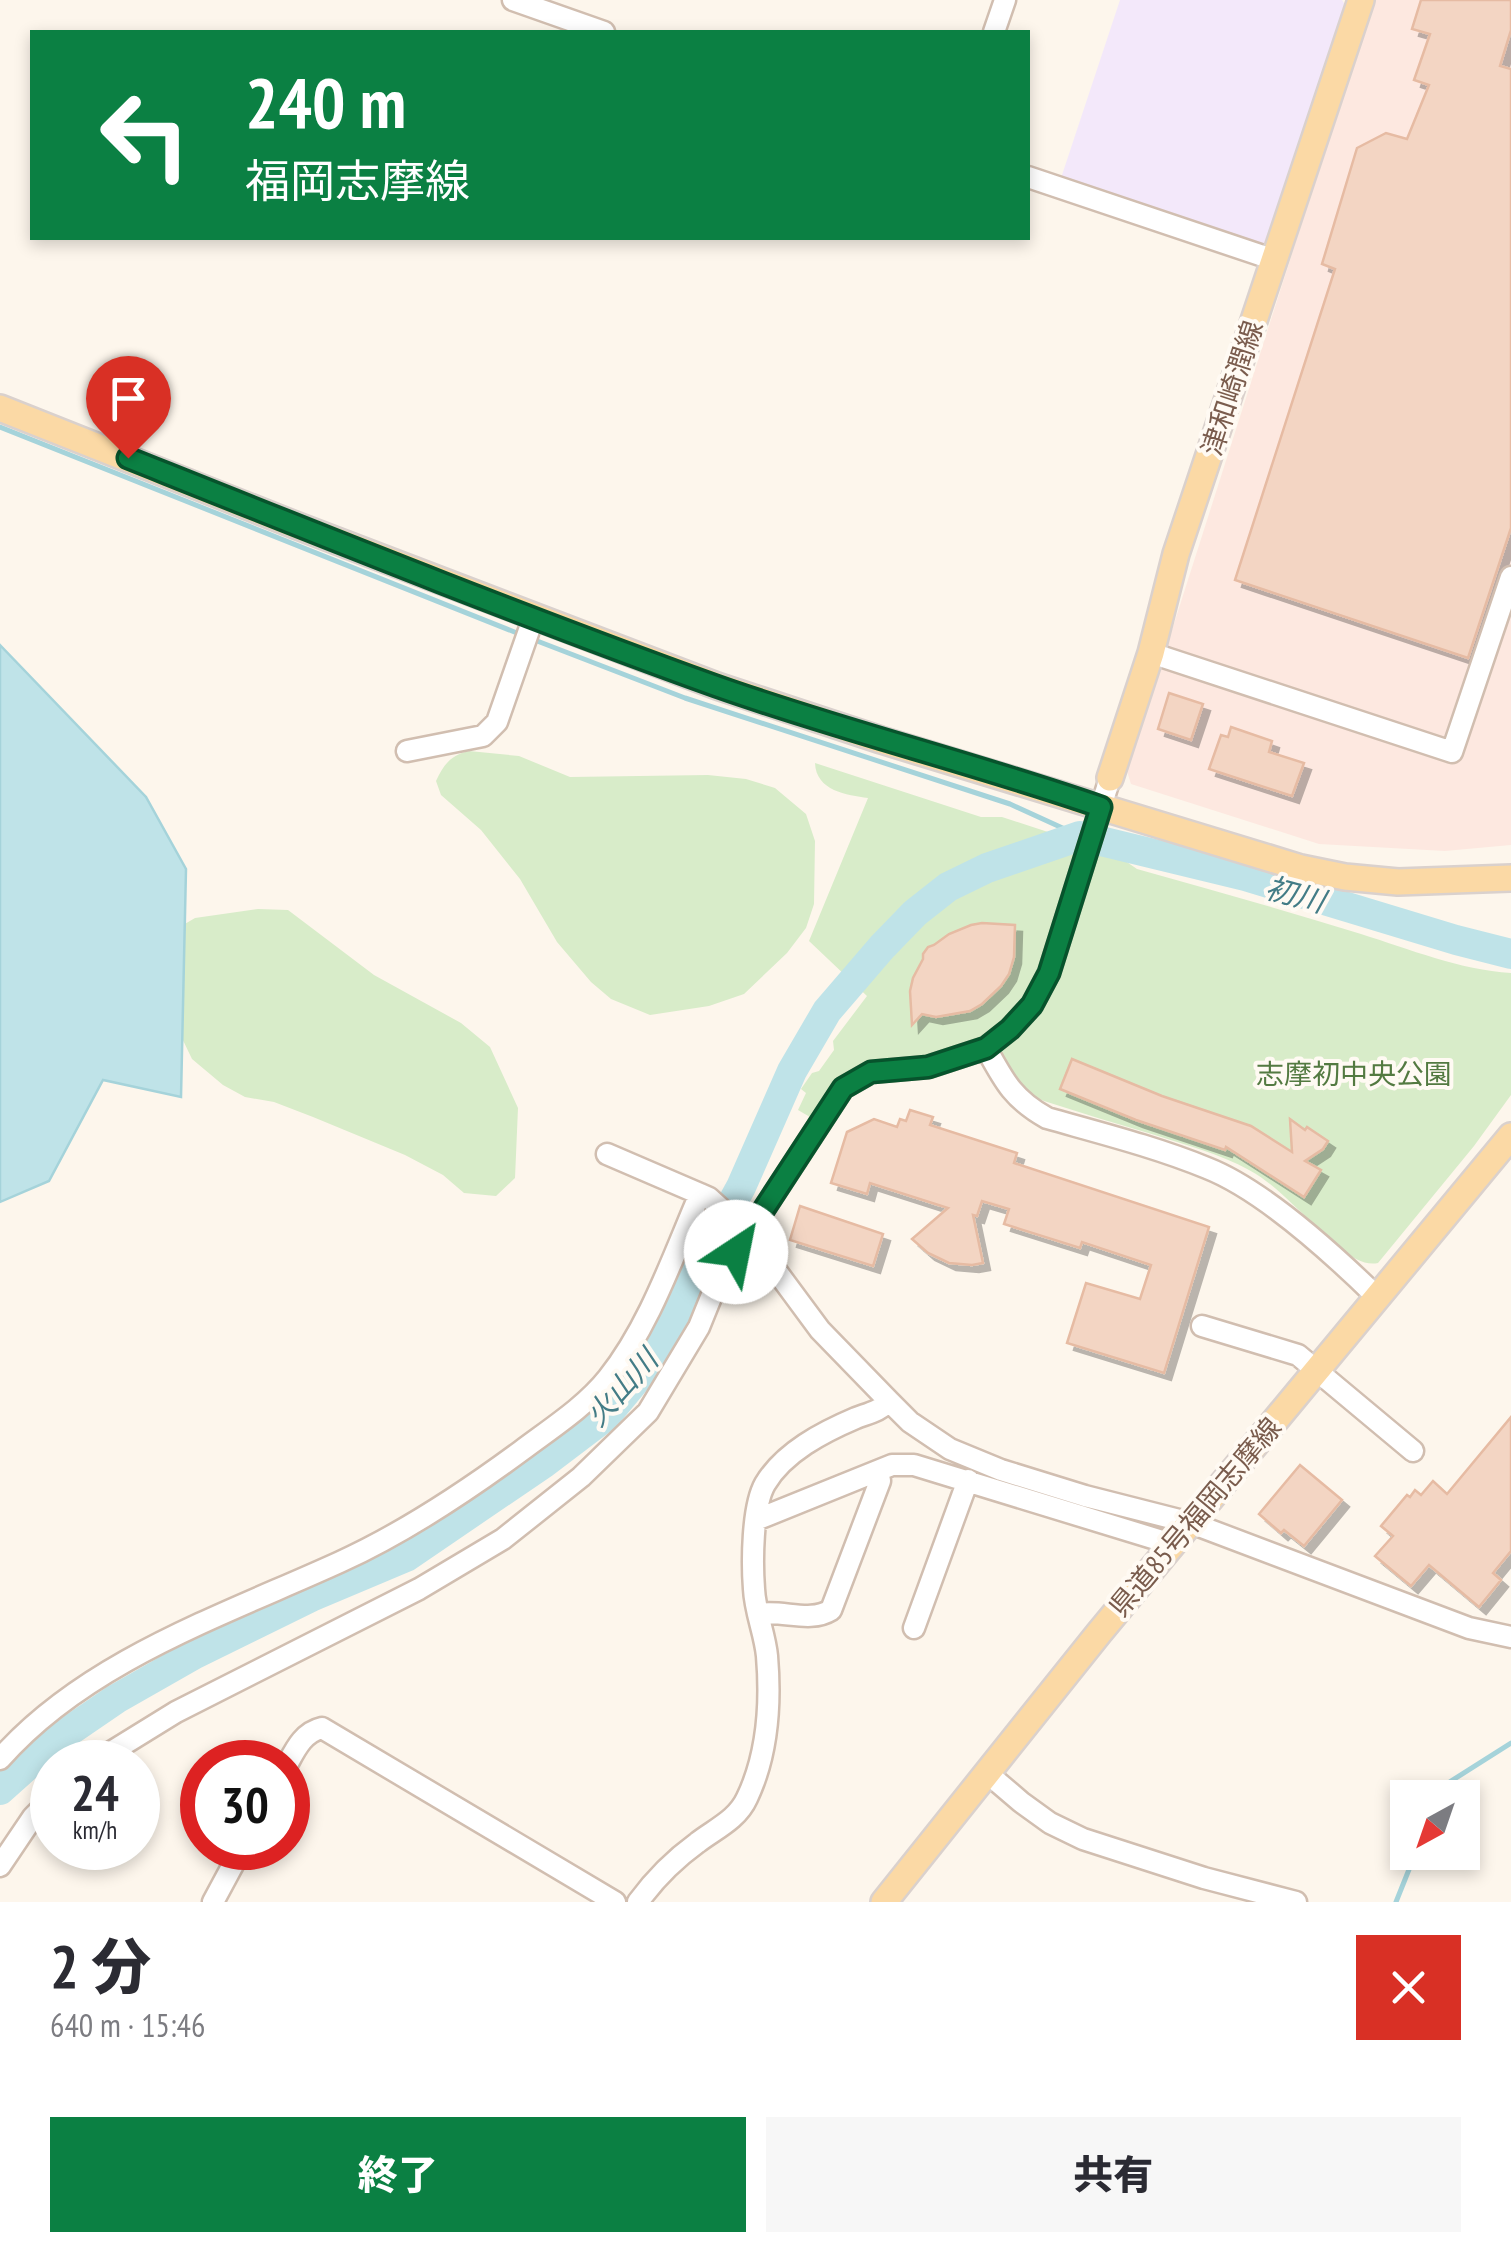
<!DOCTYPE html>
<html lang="ja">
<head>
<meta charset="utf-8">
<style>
  body { margin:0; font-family:"PT Sans Narrow","Noto Sans JP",sans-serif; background:#f7f7f7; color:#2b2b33; height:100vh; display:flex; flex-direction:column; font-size:38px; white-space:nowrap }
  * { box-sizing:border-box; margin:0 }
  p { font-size:32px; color:#7c7c81 }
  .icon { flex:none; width:55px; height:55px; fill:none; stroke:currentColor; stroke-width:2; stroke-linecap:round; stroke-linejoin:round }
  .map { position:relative; height:1902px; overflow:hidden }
  .panel { display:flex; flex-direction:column; background:#fff; flex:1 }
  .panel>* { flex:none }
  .guide { position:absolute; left:30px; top:30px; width:1000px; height:210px; border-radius:0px; box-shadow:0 5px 15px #0003; background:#0b8043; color:#fff; overflow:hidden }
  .needle { width:65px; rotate:220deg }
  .tools { position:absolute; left:1390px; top:1780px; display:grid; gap:20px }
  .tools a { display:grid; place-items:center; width:90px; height:90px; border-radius:0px; background:#fff; box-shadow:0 5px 15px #0003; font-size:50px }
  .speed { position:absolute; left:30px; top:1740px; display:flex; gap:20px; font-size:50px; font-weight:700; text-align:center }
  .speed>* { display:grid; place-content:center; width:130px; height:130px; border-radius:50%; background:#fff; box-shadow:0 5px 15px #0003; line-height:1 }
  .speed small { font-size:25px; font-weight:400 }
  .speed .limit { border:15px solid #d22; background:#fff; color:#111 }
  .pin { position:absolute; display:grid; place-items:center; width:85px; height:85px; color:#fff; margin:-102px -42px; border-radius:50% 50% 50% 0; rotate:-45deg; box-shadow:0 0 10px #0007 }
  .pin .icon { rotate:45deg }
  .me { position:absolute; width:110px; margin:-55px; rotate:34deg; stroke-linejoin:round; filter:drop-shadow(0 0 8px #0008) }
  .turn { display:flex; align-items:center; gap:35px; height:210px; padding:0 50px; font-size:45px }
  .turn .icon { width:130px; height:130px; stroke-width:2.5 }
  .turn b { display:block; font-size:70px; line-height:85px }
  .round { display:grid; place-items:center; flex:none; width:105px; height:105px; border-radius:0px; background:#f7f7f7 }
  .overview { display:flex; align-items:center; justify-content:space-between; height:170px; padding:0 50px }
  h1 { font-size:60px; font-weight:800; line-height:75px }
  .action { display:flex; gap:20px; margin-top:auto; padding:20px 50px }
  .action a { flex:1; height:115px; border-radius:0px; background:#0b8043; color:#fff; font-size:40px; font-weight:800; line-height:115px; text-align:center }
  .action a+a { background:#f7f7f7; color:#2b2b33 }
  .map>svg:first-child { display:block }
  .commercial { fill:#fde8e0 }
  .education { fill:#f3e8fa }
  .green { fill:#d8ecc9 }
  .water { fill:#bfe3e8; stroke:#a5d3da; stroke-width:2.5 }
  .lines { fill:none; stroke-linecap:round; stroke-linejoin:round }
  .stream { stroke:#a5d3da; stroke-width:5 }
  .river { stroke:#bfe3e8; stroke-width:30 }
  .building { fill:#f3d5c3; stroke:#e6bba3; stroke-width:2.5; filter:url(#shadow) }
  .minor-casing { stroke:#d1beb0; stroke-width:25 }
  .major-casing { stroke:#dad1cd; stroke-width:30 }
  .minor { stroke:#fff; stroke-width:20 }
  .major { stroke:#fbd9a5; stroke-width:25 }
  .route-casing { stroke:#07532c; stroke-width:25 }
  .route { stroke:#0b8043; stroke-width:18 }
  .labels { text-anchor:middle; stroke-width:8; stroke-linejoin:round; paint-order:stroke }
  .street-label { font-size:28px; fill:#7a5c4d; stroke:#fffaf3 }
  .park-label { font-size:28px; fill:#537a41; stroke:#fffaf3 }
  .water-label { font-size:30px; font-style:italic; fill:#437c86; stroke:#fffaf3 }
</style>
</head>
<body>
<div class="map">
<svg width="1511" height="1902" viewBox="0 0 1511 1902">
  <defs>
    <filter id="shadow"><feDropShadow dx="7" dy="7" stdDeviation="0" flood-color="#0004"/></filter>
  </defs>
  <rect width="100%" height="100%" fill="#fdf6ec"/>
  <!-- commercial -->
  <path class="commercial" d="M1373 0H1511V845L1445 851 1319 844 1131 784 1127 771Z"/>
  <!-- education -->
  <path class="education" d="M1120 0H1342L1345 5 1267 248 1061 178Z"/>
  <!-- green -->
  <path class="green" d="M469 751 519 756 570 777 708 775 746 779 775 788 806 814 815 841 814 904 806 928 787 953 744 994 709 1006 650 1015 611 999 591 982 557 942 520 879 481 830 441 795 436 781C444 764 451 755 469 751Z
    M815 763 981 817H1002L1115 854 1137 869C1212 890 1287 911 1361 934 1409 949 1460 970 1511 973V1095L1474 1146 1378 1263C1355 1268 1330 1238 1314 1224 1293 1206 1275 1184 1249 1170 1220 1154 1186 1145 1155 1135 1118 1124 1081 1113 1044 1101L1025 1093 968 1049 844 1078 810 1117 798 1110 806 1093 801 1089 812 1073 819 1071 834 1050 833 1041 867 996 809 941 868 798C847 795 816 791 815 763Z
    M258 909 288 910 374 975 461 1023 490 1047 518 1108 515 1178 496 1196 464 1193 443 1175 405 1155 313 1117 274 1102 245 1097 223 1085 192 1059 180 1034 178 928 195 918Z"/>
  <!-- water -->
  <path class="water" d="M0 645 146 797 186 869 181 1097 103 1080 49 1181 0 1202Z"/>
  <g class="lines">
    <!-- stream -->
    <path class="stream" d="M0 427 522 635
      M532 639 685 698 1010 804 1080 836
      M1441 1798 1448 1783 1511 1743
      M1396 1902 1416 1852"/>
    <!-- river -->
    <path class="river" d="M0 1790 56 1740 116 1699 195 1654 311 1597 406 1557 544 1463 606 1416 655 1357 709 1245 741 1187 792 1071 827 1011 882 947 915 913 948 887 987 868 1080 836 1245 876 1456 940 1511 954"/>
  </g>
  <!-- building -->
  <path class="building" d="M1421 0H1511V30L1500 66 1511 69V528L1468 658 1235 580 1335 269 1322 264 1357 148 1386 133 1407 139 1429 85 1414 80 1430 34 1412 29Z
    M1169 693 1203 704 1191 740 1158 729Z
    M1231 727 1272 741 1269 752 1304 763 1292 796 1209 769 1221 735 1228 737Z
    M982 923 1015 925 1014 957 1009 974 1001 986 982 1004 970 1011 936 1017 922 1014 912 1025 910 991 913 978 923 959V954L928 947 934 945 949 934 971 925Z
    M1072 1059 1162 1096 1251 1126 1292 1152 1290 1119 1305 1130 1307 1127 1328 1141 1323 1149 1305 1161 1321 1170 1304 1197 1226 1147 1225 1150 1136 1120 1060 1089Z
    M910 1110 933 1117 930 1125 1017 1153 1014 1163 1209 1227 1164 1373 1067 1343 1086 1283 1140 1299 1151 1265 1082 1242 1080 1248 1004 1224 1009 1209 982 1201 977 1216 973 1215 983 1263 972 1265 949 1263 928 1253 912 1239 948 1208 870 1183 867 1194 831 1183 847 1132 874 1119 897 1127 900 1119 906 1121Z
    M800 1206 883 1234 873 1266 790 1240Z
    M1511 1417V1551L1493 1573 1501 1580 1479 1607 1429 1565 1411 1586 1375 1556 1393 1536 1381 1526 1407 1495 1410 1497 1415 1490 1421 1495 1433 1481 1447 1494Z
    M1300 1465 1342 1500 1304 1546 1284 1530 1281 1533 1259 1514Z"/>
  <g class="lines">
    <defs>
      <path id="minor" d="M513 0 604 32
        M994 32 1005 0
        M1028 177 1275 260
        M1151 653 1452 752 1511 577
        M407 751 483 736 497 722 534 616
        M986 1048C1004 1081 1013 1099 1047 1118 1100 1133 1156 1147 1207 1168 1263 1190 1334 1255 1377 1297
        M607 1154 700 1194
        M1202 1326 1298 1355 1413 1451
        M756 1520 892 1465H914L1159 1540 1168 1549
        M759 1614C784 1610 810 1623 831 1610L880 1481 878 1471
        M914 1628 968 1480
        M0 1759C86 1661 224 1615 340 1562 404 1533 464 1493 521 1451 550 1429 585 1407 608 1378 650 1325 673 1256 700 1194L709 1198 749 1234 820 1330 889 1401 910 1422 950 1449 1001 1470 1085 1496 1191 1523 1469 1628 1511 1637
        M95 1762 176 1712 419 1589 503 1539 581 1477 648 1412 699 1327 716 1285 736 1252 843 1088 871 1072 928 1067 986 1048 1010 1029 1032 1005 1049 973 1110 778
        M288 1763C296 1748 304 1732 322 1728L615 1902
        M987 1773 1021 1802 1050 1823 1083 1839 1204 1878 1296 1902
        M0 1866 33 1817 52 1798
        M213 1902 242 1848
        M638 1902C654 1880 675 1859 697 1843 715 1829 737 1820 747 1798 768 1754 771 1704 767 1656 765 1634 755 1612 754 1589 752 1563 752 1507 765 1484 784 1452 823 1432 856 1418 869 1413 880 1411 889 1401"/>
      <path id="major" d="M0 408 295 525 717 686 881 740 1301 868 1345 877 1398 882 1511 878
        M1110 778 1151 653 1176 554 1361 0
        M884 1902 1099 1633 1511 1136"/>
    </defs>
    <!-- minor casing -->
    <use href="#minor" class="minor-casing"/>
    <!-- major casing -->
    <use href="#major" class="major-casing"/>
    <!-- minor -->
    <use href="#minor" class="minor"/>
    <!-- major -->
    <use href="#major" class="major"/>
  </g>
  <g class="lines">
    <defs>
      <path id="route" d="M128 458C323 536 519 615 716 686 843 731 974 763 1101 807L1049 973 1032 1005 1010 1029 986 1048 928 1067 871 1072 843 1088 736 1252"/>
    </defs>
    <!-- route casing -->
    <use href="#route" class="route-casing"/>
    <!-- route -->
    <use href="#route" class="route"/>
  </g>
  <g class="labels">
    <!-- street labels -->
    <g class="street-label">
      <text transform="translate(1232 388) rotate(-72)" y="10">津和崎潤線</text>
      <text transform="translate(1195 1517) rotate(-50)" y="10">県道85号福岡志摩線</text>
    </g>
    <!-- park labels -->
    <g class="park-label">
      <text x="1354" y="1084">志摩初中央公園</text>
    </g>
    <!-- water labels -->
    <g class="water-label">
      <text transform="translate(1295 895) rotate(15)" y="10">初川</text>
      <text transform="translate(622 1388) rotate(-48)" y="10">火山川</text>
    </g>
  </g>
</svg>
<div class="tools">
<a><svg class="needle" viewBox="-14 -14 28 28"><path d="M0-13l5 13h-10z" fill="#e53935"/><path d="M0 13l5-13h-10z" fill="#7c7c81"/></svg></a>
</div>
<div class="speed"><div>24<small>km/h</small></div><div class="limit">30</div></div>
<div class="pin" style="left:128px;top:458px;background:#d93025"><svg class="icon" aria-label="arrive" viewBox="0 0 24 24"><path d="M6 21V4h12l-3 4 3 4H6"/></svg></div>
<svg class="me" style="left:736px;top:1252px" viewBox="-20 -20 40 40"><circle r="19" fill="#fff"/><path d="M0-13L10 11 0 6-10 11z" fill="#0b8043"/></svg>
<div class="guide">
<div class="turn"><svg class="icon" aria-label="left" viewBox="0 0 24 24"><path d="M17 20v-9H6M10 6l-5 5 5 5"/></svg><div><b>240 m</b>福岡志摩線</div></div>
</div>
</div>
<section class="panel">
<div class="overview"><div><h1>2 分</h1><p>640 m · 15:46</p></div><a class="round" style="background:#d93025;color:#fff"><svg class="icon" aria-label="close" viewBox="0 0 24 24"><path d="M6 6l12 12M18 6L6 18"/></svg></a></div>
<div class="action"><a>終了</a><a>共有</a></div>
</section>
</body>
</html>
